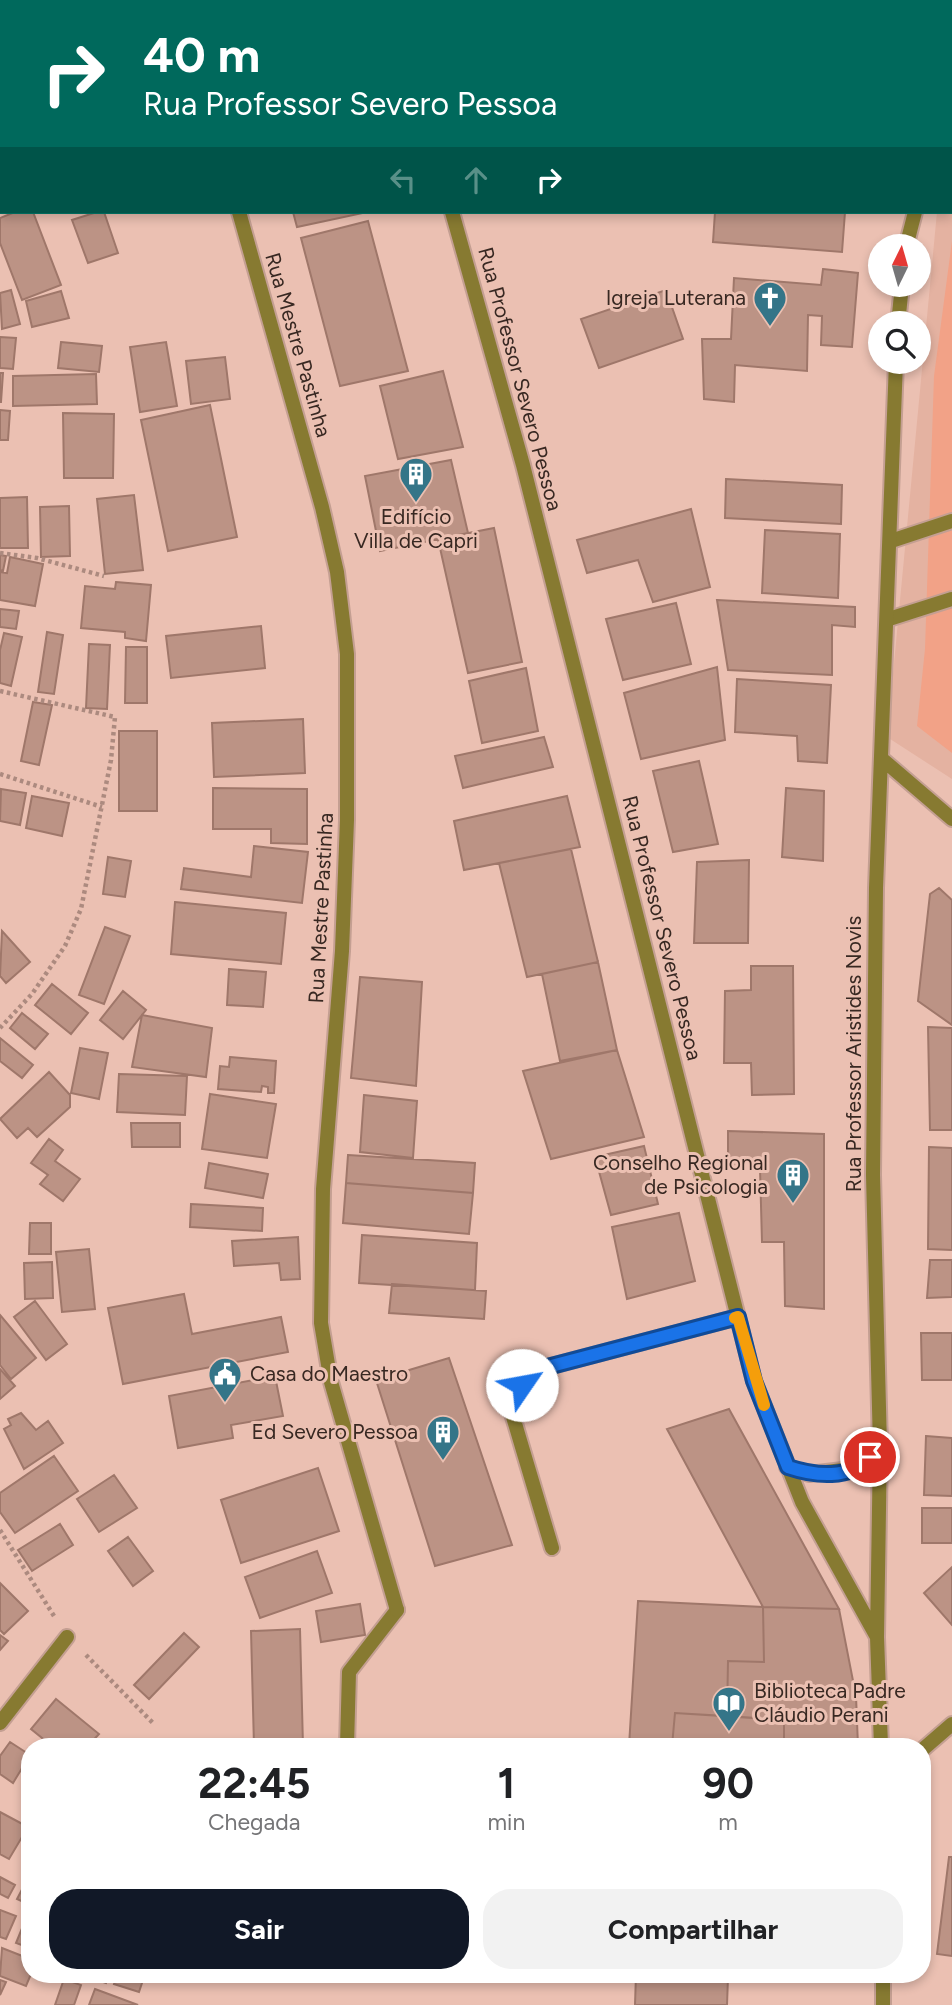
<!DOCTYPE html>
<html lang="pt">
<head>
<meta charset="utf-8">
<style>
  body { margin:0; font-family:Figtree,sans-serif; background:#f2f2f2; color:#202124; height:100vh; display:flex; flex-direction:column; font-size:26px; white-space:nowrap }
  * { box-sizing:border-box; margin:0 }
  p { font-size:23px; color:#757577 }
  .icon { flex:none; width:38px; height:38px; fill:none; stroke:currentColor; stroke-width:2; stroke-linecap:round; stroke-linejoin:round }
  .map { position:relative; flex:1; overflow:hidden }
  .drawer { position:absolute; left:21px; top:1738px; width:910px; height:245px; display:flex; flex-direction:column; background:#fff; border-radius:28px; box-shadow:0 4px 10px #0003 }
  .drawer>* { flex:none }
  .guide { position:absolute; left:0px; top:0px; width:952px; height:214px; box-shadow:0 4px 10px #0003; background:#00695c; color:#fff; overflow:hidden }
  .needle { width:46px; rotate:5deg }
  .controls { position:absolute; left:868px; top:234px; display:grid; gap:14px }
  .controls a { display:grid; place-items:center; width:63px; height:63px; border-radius:50%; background:#fff; box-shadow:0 4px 10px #0003; font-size:35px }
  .pin { position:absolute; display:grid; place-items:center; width:60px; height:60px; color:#fff; margin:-30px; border:4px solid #fff; border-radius:50%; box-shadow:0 2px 7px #0007 }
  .me { position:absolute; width:77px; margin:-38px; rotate:57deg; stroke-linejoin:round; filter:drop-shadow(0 0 5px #0008) }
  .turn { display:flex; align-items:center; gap:24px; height:147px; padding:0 28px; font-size:32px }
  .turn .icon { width:91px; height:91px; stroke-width:2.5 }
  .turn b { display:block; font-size:49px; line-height:60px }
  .lanes { display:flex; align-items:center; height:66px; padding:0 28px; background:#0003; justify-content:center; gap:35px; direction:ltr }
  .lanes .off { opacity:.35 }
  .eta { display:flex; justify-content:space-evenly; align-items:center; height:119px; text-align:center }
  .eta b { font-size:42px; font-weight:700; line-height:49px }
  .action { display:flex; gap:14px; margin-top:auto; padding:14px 28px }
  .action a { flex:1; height:80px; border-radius:28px; background:#111827; color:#fff; font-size:28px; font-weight:700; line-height:80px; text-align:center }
  .action a+a { background:#f2f2f2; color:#202124 }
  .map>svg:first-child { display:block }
  .built { fill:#e4b2a1 }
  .green { fill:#f2a287 }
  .building { fill:#bc9385; stroke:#9f776a; stroke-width:2 }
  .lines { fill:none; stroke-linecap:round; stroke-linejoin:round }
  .lane-casing { stroke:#c49f92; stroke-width:18 }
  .street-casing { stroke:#c49f92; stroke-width:18 }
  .secondary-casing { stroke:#c49f92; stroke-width:18 }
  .path { stroke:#ac8a7f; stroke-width:4.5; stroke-dasharray:3.5 3.5; stroke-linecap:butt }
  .lane { stroke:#877a31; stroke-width:14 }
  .street { stroke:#877a31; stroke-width:14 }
  .secondary { stroke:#5e530d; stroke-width:14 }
  .route-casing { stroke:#114b97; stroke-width:18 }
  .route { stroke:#1a73e8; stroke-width:12 }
  .slow { stroke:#f59e0b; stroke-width:12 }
  .labels { text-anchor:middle; stroke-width:6; stroke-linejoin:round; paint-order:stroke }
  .poi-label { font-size:21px; fill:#382822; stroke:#ebc0b2; text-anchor:end }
  .street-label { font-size:21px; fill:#382822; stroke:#ebc0b2 }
</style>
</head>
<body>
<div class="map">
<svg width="952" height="2005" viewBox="0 0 952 2005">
  <rect width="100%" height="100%" fill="#ebc0b2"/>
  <!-- built -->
  <path class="built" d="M442 0H583L580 2Z
    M952 191V779L887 737 937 212H950Z"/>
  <!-- green -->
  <path class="green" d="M952 241V753L917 726 925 649 934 376Z"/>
  <!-- building -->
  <path class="building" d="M216 0H330V2H216Z
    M650 0H685L687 2H648Z
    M867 0H908L907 2Z
    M2 29V73L0 74V30Z
    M15 212H33L61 285 22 300 0 243V218Z
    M97 212H104L118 253 88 263 72 220Z
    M293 212H362L363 213 297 227Z
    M715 212H845L842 252 713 242Z
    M368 221 408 371 340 386 301 238Z
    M823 269 858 273 852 347 821 345 822 316 808 315 807 371 735 365 734 402 704 399 702 339H731L734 278 821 285Z
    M11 290 20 324 2 329 0 293Z
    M666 290 683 339 599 368 581 319Z
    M61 291 69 318 32 327 26 301Z
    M0 337 16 338 13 369 0 368Z
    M61 342 102 346 99 372 58 368Z
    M166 342 177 406 140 412 130 347Z
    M225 357 230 399 191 404 186 361Z
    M443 371 463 447 398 459 380 386Z
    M0 373H3L1 402H0Z
    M96 374 97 404 13 406V376Z
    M210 405 237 537 168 551 141 420Z
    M0 410 10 411 8 440H0Z
    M63 413 114 414 113 478H64Z
    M451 460 468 533 380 551 365 476Z
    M726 479 842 485 841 524 725 518Z
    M134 495 143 570 105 574 97 499Z
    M27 497 28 548H0V498Z
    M69 506 70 556 41 557 40 507Z
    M691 509 710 587 653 602 638 560 587 573 577 540Z
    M494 528 522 662 468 673 438 539Z
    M765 530 840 534 838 598 762 593Z
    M0 555 6 556 3 571 0 570Z
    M10 557 43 564 35 606 0 600V572L7 573Z
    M116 582 151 585 146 641 125 638V632L81 628 85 586 115 589Z
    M717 600 855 607V627L832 625V675L728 670Z
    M676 603 691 664 623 680 606 619Z
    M0 609 19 611 16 629 0 627Z
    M261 626 265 668 171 678 166 636Z
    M47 632 63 635 54 694 38 692Z
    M4 633 22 637 11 686 0 683V650Z
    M89 644 110 645 107 709 86 708Z
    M126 647H147V703H125Z
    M717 667 725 740 641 759 624 693Z
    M526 668 538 731 482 743 469 681Z
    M737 679 831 685 827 763 798 761 797 736 735 732Z
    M33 702 52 705 39 765 21 761Z
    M303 719 305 773 214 777 212 723Z
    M119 731H157V811H119Z
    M544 737 553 767 463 788 455 756Z
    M699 761 718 844 673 852 653 771Z
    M213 788 307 789V844L271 843V829H213Z
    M786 788 824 791 823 861 782 857Z
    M1 789 26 793 20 825 0 821Z
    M32 796 69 803 62 836 26 828Z
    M567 796 580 847 464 870 454 821Z
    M254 846 308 852 302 903 181 889 184 868 251 877Z
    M571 849 598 962 527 977 499 863Z
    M108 857 131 861 125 897 103 894Z
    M749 860 748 943H694L697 862Z
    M939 888 952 900V1025L918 1001 930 894Z
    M175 902 286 913 281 964 171 954Z
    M105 927 130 936 104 1004 79 995Z
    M2 931 30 962 6 983 0 976Z
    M598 962 617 1050 560 1061 542 974Z
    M751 966H793L794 1094 752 1095 751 1063H724L725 991 751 990Z
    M229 969 266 972 263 1007 227 1005Z
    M360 977 422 982 416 1086 351 1078Z
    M52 984 88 1013 71 1034 35 1005Z
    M123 991 146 1010 123 1039 100 1020Z
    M22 1013 48 1034 35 1049 10 1028Z
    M142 1015 212 1028 206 1077 132 1067Z
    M928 1027 952 1028V1130H930Z
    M0 1038 33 1065 22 1078 0 1061Z
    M80 1048 108 1053 99 1099 71 1093Z
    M617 1050 644 1137 551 1159 523 1071Z
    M230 1057 276 1061 274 1093H268V1087L262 1086 261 1092 218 1089 220 1066 229 1067Z
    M49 1072 70 1095V1107L37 1137 28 1128 17 1138 0 1119Z
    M119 1074 187 1076 185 1115 117 1112Z
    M210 1094 276 1104 267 1158 202 1149Z
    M364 1095 417 1101 413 1158 360 1152Z
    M131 1123H180V1147H132Z
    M728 1131 824 1134V1309L785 1306 784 1242H762L760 1169 728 1167Z
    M49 1139 63 1150 55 1161 80 1179 63 1201 40 1184 48 1175 31 1163Z
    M644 1146 658 1204 611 1215 595 1157Z
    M929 1147 952 1148V1250L928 1249Z
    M348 1155 475 1163 473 1193 346 1183Z
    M209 1163 268 1174 263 1198 205 1188Z
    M346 1183 473 1193 469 1234 343 1223Z
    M191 1204 263 1208 262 1231 190 1227Z
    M679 1213 695 1281 627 1299 612 1227Z
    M30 1223H51V1254H29Z
    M362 1235 477 1243 475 1290 359 1283Z
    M298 1237 300 1279 281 1280 279 1263 234 1266 232 1241Z
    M89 1249 95 1309 62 1312 56 1252Z
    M930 1260H952V1297L927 1298Z
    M52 1262 53 1298 25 1299 24 1263Z
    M392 1284 486 1291 484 1319 389 1313Z
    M184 1294 192 1334 281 1317 288 1352 123 1384 108 1308Z
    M35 1301 67 1344 46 1360 14 1317Z
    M0 1315 36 1358 11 1379 0 1365Z
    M921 1333H952V1380H922Z
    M449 1358 512 1545 435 1566 376 1380Z
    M0 1369 15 1386 0 1399Z
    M275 1376 283 1416 231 1425 233 1438 178 1448 169 1396Z
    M729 1409 839 1609 763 1607 667 1429Z
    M21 1413 36 1430 48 1421 63 1443 24 1469 4 1429 11 1425 8 1419Z
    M926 1436 952 1438V1496L924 1495Z
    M54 1456 78 1491 15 1533 0 1512V1493Z
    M318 1468 339 1531 241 1563 221 1500Z
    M114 1475 137 1508 99 1532 77 1499Z
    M922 1508H952V1543H922Z
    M60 1524 73 1545 32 1571 18 1550Z
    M128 1537 153 1571 133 1586 108 1551Z
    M317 1551 332 1593 260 1618 245 1577Z
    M952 1567V1625L924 1593Z
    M0 1583 28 1611 4 1634 0 1630Z
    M638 1601 763 1607 764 1662 728 1661 727 1716 675 1713 672 1746H629Z
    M360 1604 365 1635 321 1642 316 1611Z
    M763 1607 839 1609 856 1696 858 1746H784V1720L727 1716 728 1661 764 1662Z
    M300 1629 303 1746H254L251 1631Z
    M184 1633 199 1647 149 1699 134 1685Z
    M0 1635 8 1641 0 1650Z
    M56 1699 99 1734 88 1746H52L31 1729Z
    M675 1713 784 1720V1746H672Z
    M10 1742 30 1755 13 1783 0 1774V1756Z
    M0 1812 28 1827 9 1859 0 1854Z
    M949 1857H952V1956L937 1954Z
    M0 1877 15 1885 8 1898 0 1894Z
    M28 1878H30V1905L17 1899Z
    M0 1910 16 1916 6 1939 0 1937Z
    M25 1921 30 1923V1948L16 1943Z
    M2 1948 30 1959 31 1974 26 1986 0 1976Z
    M79 1974H109L106 1983Z
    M118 1974H145L139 1992 114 1984Z
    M636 1974 728 1977 727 2005H635Z
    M64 1979 81 1985 74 2005H55Z
    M0 1980 6 1982 0 1995Z
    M95 1989 138 2005H89Z"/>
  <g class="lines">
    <defs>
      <path id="lane" d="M891 541 952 521
        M889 619 952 599
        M552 1548 508 1400 536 1370 738 1317
        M347 1746 349 1672 397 1610"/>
      <path id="street" d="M168 0V2
        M392 0 393 2
        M239 212 322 507 337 572 347 654V820L342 951 323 1189 321 1323 331 1382 397 1610
        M452 212 523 465 754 1381 802 1502 877 1637
        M906 247 915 212
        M898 324 902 285
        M882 759 952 819
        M787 1467 809 1474 860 1468 880 1446
        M0 1723 67 1637
        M881 1746 877 1637 880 1446 873 1175 876 888 896 362
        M922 1750 952 1724
        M883 1974V2005"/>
      <path id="secondary" d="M802 0 804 2
        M950 126 952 128"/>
    </defs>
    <!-- lane casing -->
    <use href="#lane" class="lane-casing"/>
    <!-- street casing -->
    <use href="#street" class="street-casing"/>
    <!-- secondary casing -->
    <use href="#secondary" class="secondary-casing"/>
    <!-- path -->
    <path class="path" d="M0 188H2
      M0 553 37 558 104 576
      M0 691 115 717 111 760 81 909 65 946 32 994 0 1028
      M0 774 102 807
      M0 1530 54 1616
      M86 1655 154 1724"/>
    <!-- lane -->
    <use href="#lane" class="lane"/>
    <!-- street -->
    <use href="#street" class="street"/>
    <!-- secondary -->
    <use href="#secondary" class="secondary"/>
  </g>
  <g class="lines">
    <defs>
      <path id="route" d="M522 1385 536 1370 738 1317 754 1381 788 1467C815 1476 850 1480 870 1457"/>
    </defs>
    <!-- route casing -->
    <use href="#route" class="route-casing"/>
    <!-- route -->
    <use href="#route" class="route"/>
    <!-- slow -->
    <path class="slow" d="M735 1318 738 1317 764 1405"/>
  </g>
  <!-- icons -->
  <defs>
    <symbol id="church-pin" viewBox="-11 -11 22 30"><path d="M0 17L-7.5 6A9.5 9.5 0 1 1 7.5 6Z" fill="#347588" stroke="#ebc0b2"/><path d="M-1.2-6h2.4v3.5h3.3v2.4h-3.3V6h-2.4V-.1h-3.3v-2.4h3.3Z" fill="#fff"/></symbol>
    <symbol id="building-pin" viewBox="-11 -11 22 30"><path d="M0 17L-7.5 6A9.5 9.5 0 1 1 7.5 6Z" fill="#347588" stroke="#ebc0b2"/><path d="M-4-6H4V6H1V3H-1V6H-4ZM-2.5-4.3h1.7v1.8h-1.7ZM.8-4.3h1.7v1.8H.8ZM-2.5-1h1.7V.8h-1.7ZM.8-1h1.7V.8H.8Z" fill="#fff"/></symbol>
    <symbol id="civic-pin" viewBox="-11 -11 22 30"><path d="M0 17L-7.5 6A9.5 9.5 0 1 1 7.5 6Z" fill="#347588" stroke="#ebc0b2"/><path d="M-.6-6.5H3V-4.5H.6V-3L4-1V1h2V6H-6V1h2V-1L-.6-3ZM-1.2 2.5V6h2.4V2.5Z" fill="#fff"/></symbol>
    <symbol id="library-pin" viewBox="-11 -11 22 30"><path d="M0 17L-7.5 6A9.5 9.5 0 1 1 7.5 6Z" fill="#347588" stroke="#ebc0b2"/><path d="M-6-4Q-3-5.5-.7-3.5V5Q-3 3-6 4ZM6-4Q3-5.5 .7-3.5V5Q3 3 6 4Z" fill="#fff"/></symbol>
  </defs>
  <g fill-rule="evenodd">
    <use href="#church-pin" x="751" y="279" width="38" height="52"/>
    <use href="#building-pin" x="397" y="455" width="38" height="52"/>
    <use href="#building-pin" x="774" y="1156" width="38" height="52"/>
    <use href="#civic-pin" x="206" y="1355" width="38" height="52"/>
    <use href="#building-pin" x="424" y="1413" width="38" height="52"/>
    <use href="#library-pin" x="710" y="1684" width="38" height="52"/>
  </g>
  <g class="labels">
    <!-- poi labels -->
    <g class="poi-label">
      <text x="746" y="305">Igreja Luterana</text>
      <text x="416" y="524" text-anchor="middle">Edifício<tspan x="416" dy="24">Villa de Capri</tspan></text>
      <text x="768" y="1170">Conselho Regional<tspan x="768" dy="24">de Psicologia</tspan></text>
      <text x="250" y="1381" text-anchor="start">Casa do Maestro</text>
      <text x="418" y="1439">Ed Severo Pessoa</text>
      <text x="754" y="1698" text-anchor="start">Biblioteca Padre<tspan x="754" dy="24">Cláudio Perani</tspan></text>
    </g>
    <!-- street labels -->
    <g class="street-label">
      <text transform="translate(298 345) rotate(74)" y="7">Rua Mestre Pastinha</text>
      <text transform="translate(520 379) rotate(75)" y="7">Rua Professor Severo Pessoa</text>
      <text transform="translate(321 908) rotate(-87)" y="7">Rua Mestre Pastinha</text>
      <text transform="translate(662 928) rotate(76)" y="7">Rua Professor Severo Pessoa</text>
      <text transform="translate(854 1054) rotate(-90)" y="7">Rua Professor Aristides Novis</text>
    </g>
  </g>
</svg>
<div class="controls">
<a><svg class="needle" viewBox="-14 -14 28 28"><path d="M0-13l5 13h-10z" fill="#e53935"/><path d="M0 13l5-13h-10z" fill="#757577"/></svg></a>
<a><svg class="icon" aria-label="search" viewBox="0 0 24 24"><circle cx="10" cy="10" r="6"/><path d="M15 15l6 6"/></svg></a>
</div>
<div class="pin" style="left:870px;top:1457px;background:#d93025"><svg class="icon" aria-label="arrive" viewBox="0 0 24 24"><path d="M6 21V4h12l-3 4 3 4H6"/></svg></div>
<svg class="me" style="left:522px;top:1385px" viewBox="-20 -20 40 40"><circle r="19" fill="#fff"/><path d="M0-13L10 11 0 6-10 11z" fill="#1a73e8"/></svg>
<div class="guide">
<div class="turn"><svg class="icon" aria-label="right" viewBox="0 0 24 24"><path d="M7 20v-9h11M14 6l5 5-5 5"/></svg><div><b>40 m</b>Rua Professor Severo Pessoa</div></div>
<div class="lanes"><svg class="icon off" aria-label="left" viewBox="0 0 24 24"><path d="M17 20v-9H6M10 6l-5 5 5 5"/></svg><svg class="icon off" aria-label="ahead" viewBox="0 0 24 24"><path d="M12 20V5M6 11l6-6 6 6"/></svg><svg class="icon" aria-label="right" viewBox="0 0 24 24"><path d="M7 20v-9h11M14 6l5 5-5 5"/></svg></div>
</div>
<section class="drawer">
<div class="eta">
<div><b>22:45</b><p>Chegada</p></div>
<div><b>1</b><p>min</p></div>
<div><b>90</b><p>m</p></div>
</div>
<div class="action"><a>Sair</a><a>Compartilhar</a></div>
</section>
</div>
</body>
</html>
